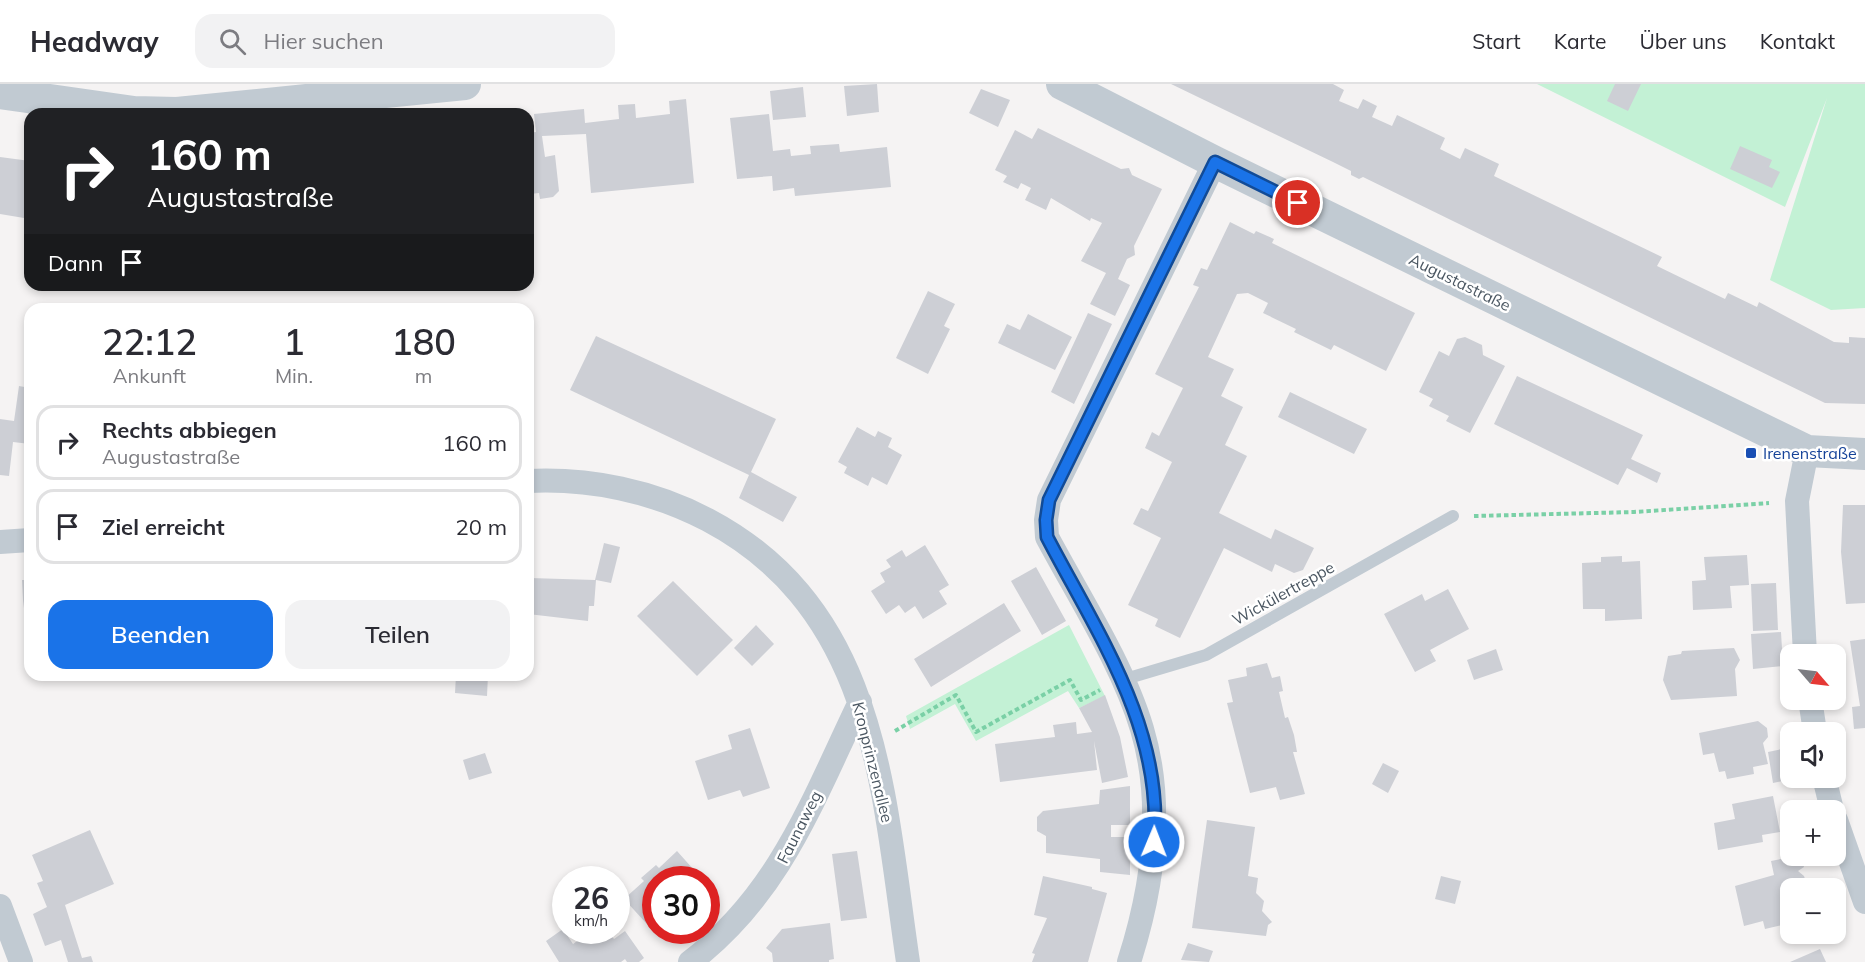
<!DOCTYPE html>
<html lang="de">
<head>
<meta charset="utf-8">
<style>
  body { margin:0; font-family:Mulish,sans-serif; background:#f2f2f3; color:#2b2b33; height:100vh; display:flex; flex-direction:column; font-size:22px; white-space:nowrap }
  * { box-sizing:border-box; margin:0 }
  p { font-size:20px; color:#7c7c81 }
  .icon { flex:none; width:33px; height:33px; fill:none; stroke:currentColor; stroke-width:2; stroke-linecap:round; stroke-linejoin:round }
  .map { position:relative; flex:1; overflow:hidden }
  .panel { position:absolute; left:24px; top:219px; width:510px; height:378px; display:flex; flex-direction:column; background:#fff; border-radius:18px; box-shadow:0 3px 9px #0003 }
  .panel>* { flex:none }
  .banner { position:absolute; left:24px; top:24px; width:510px; height:183px; border-radius:18px; box-shadow:0 3px 9px #0003; background:#202124; color:#fff; overflow:hidden }
  .needle { width:39px; rotate:118deg }
  .fabs { position:absolute; left:1780px; top:560px; display:grid; gap:12px }
  .fabs a { display:grid; place-items:center; width:66px; height:66px; border-radius:12px; background:#fff; box-shadow:0 3px 9px #0003; font-size:30px }
  .speed { position:absolute; left:552px; top:782px; display:flex; gap:12px; font-size:30px; font-weight:700; text-align:center }
  .speed>* { display:grid; place-content:center; width:78px; height:78px; border-radius:50%; background:#fff; box-shadow:0 3px 9px #0003; line-height:1 }
  .speed small { font-size:15px; font-weight:400 }
  .speed .limit { border:9px solid #d22; background:#fff; color:#111 }
  .pin { position:absolute; display:grid; place-items:center; width:51px; height:51px; color:#fff; margin:-26px; border:3px solid #fff; border-radius:50%; box-shadow:0 2px 6px #0007 }
  .me { position:absolute; width:66px; margin:-33px; rotate:1deg; stroke-linejoin:round; filter:drop-shadow(0 0 4px #0008) }
  .turn { display:flex; align-items:center; gap:21px; height:126px; padding:0 24px; font-size:27px }
  .turn .icon { width:78px; height:78px; stroke-width:2.5 }
  .turn b { display:block; font-size:42px; line-height:51px }
  .then { display:flex; align-items:center; height:57px; padding:0 24px; background:#0003; gap:12px; font-size:22px }
  .eta { display:flex; justify-content:space-evenly; align-items:center; height:102px; text-align:center }
  .eta b { font-size:36px; font-weight:600; line-height:42px }
  .cta { display:flex; gap:12px; margin-top:auto; padding:12px 24px }
  .cta a { flex:1; height:69px; border-radius:18px; background:#1a73e8; color:#fff; font-size:24px; font-weight:600; line-height:69px; text-align:center }
  .cta a+a { background:#f2f2f3; color:#2b2b33 }
  ul { padding:0; list-style:none }
  li { display:flex; align-items:center; gap:18px; height:75px; margin:0 12px 9px; padding:0 12px; border:3px solid #e1e1e2; border-radius:18px }
  li div { flex:1 }
  li b { display:block; font-size:22px }
  li em { font-style:normal }
  header { display:flex; align-items:center; gap:36px; box-sizing:border-box; height:84px; padding:0 30px; background:#fff; border-bottom:2px solid #e1e1e2 }
  header strong { font-size:28px }
  nav { display:flex; gap:33px; margin-inline-start:auto; font-size:21px }
  .search { width:420px; height:54px; background:#f2f2f3; display:flex; align-items:center; gap:15px; box-sizing:border-box; padding:0 21px; border-radius:18px; color:#7c7c81; font-size:22px }
  .map>svg:first-child { display:block }
  .green { fill:#c3f1d5 }
  .building { fill:#cdcfd5 }
  .lines { fill:none; stroke-linecap:round; stroke-linejoin:round }
  .path { stroke:#7ad0a6; stroke-width:4; stroke-dasharray:4.5 3; stroke-linecap:butt }
  .service { stroke:#c1cad2; stroke-width:12 }
  .minor { stroke:#c1cad2; stroke-width:24 }
  .tertiary { stroke:#c1cad2; stroke-width:32 }
  .route-casing { stroke:#114b97; stroke-width:15 }
  .route { stroke:#1a73e8; stroke-width:10 }
  .transit-dot { fill:#1a4fb4; stroke:#fff; stroke-width:2 }
  .labels { text-anchor:middle; stroke-width:5; stroke-linejoin:round; paint-order:stroke }
  .street-label { font-size:16px; fill:#4a5661; stroke:#fff }
  .transit-label { font-size:16px; fill:#164399; stroke:#fff; text-anchor:start }
</style>
</head>
<body>
<header>
<strong>Headway</strong>
<div class="search"><svg class="icon" aria-label="search" viewBox="0 0 24 24"><circle cx="10" cy="10" r="6"/><path d="M15 15l6 6"/></svg>Hier suchen</div>
<nav><a>Start</a><a>Karte</a><a>Über uns</a><a>Kontakt</a></nav>
</header>
<div class="map">
<svg width="1865" height="878" viewBox="0 0 1865 878">
  <rect width="100%" height="100%" fill="#f5f3f3"/>
  <!-- green -->
  <path class="green" d="M1537 0H1865V224L1831 226 1770 196 1827 14 1785 123Z
    M1069 541 1105 612 1079 624 1068 607 976 657 955 620 910 645 906 632Z"/>
  <!-- building -->
  <path class="building" d="M877 0 879 28 847 32 844 2Z
    M1171 0H1333L1344 6 1339 17 1358 25 1363 15 1377 22 1372 33 1392 42 1397 31 1445 54 1440 65 1460 75 1465 64 1499 80 1494 92 1662 173 1657 182 1725 215 1728 209 1757 223 1759 218 1834 258 1849 259V253L1865 254V320L1825 319 1363 93 1359 95 1351 91V87L1333 78Z
    M1615 0H1641L1628 27 1607 17Z
    M803 3 806 33 773 36 770 7Z
    M981 5 1010 16 998 43 969 29Z
    M686 15 694 99 591 109 586 50 542 52 545 73 555 71 559 107 553 113 540 115 539 109 530 110 531 118H528V49L536 48 534 30 584 25 585 39 619 35 618 21 635 20 636 34 670 30 669 17Z
    M769 30 773 67 790 65 791 72 811 70 810 62 839 60 840 68 887 63 891 103 795 112 794 104 773 107 772 92 737 95 730 34Z
    M1038 44 1121 85 1129 84 1132 91 1162 105 1134 162 1135 171 1127 175 1118 195 1130 201 1115 232 1090 220 1106 189 1081 177 1102 139 1091 134 1090 137 1051 114 1046 126 1025 116 1031 104 1021 99 1018 105 1003 98 1007 92 995 86 1015 46 1032 55Z
    M1740 62 1772 76 1769 83 1780 88 1772 104 1730 85Z
    M0 73 30 77V135L0 130Z
    M1230 138 1254 150 1256 147 1274 155 1272 159 1415 229 1386 287 1334 261 1331 266 1294 248 1296 245 1263 229 1268 219 1248 209 1237 210 1208 273 1234 285 1221 312 1243 323 1225 361 1247 372 1219 429 1271 455 1275 445 1314 464 1303 486 1294 489 1275 480 1272 488 1224 464 1180 554 1155 542 1158 535 1128 521 1161 454 1133 440 1141 424 1148 427 1172 378 1145 364 1152 348 1159 352 1183 304 1155 290 1199 203 1193 201 1201 184 1207 186Z
    M928 207 955 220 944 242 950 245 928 290 896 274Z
    M1088 229 1112 240 1074 320 1051 308Z
    M1028 230 1072 253 1055 286 998 259 1007 240 1020 246Z
    M596 252 776 335 751 388 797 413 783 438 739 414 749 391 570 306Z
    M1465 253 1482 261 1483 271 1505 282 1470 349 1446 337 1449 332 1429 322 1433 315 1419 308 1439 267 1449 272 1457 255Z
    M1517 292 1643 351 1631 375 1661 389 1657 399 1627 384 1618 401 1494 340Z
    M19 302 30 304V360L13 358 9 392 0 391V335L14 337Z
    M1290 308 1367 345 1354 370 1278 333Z
    M857 343 875 353 878 347 892 354 888 363 902 371 887 401 872 393 868 402 844 389 847 383 838 378Z
    M1843 421H1865V519L1846 520 1841 468Z
    M604 459 620 463 611 499 596 496 594 522H589L588 537 528 530 530 494 595 496Z
    M925 461 949 501 939 507 947 520 923 535 915 522 905 529 899 521 886 530 871 507 885 498 880 489 891 483 886 476 902 466 906 473Z
    M1747 471 1749 501 1730 502 1732 524 1693 526 1692 497 1706 496 1704 473Z
    M1622 472V478L1640 477 1642 535 1605 537V525H1583L1582 479 1601 478V473Z
    M1036 483 1066 537 1042 551 1011 497Z
    M22 496H30V573L23 516Z
    M673 497 733 556 697 592 637 532Z
    M1776 499 1778 546 1753 547 1751 500Z
    M1448 505 1469 545 1430 566 1436 577 1415 588 1384 530 1422 510 1425 517Z
    M1004 519 1021 547 931 603 914 575Z
    M756 541 774 560 752 582 734 564Z
    M1781 548 1783 582 1753 585 1751 550Z
    M1865 555V644L1854 645 1852 623 1860 622 1850 557Z
    M1734 564 1740 576 1735 585 1737 612 1671 616 1663 596 1668 572 1681 570 1682 567Z
    M1496 565 1503 586 1474 596 1467 576Z
    M1267 579 1272 594 1280 592 1283 607 1279 608 1285 634 1288 633 1294 651 1297 668H1293L1305 710 1280 716 1276 703 1250 709 1227 619 1233 618 1228 596 1247 592 1246 584Z
    M456 591H488L487 612 455 609Z
    M1105 611 1120 653 1128 693 1102 699 1094 657 1097 686 1000 698 995 660 1055 653 1053 641 1076 638 1077 650 1092 648 1079 624Z
    M1758 637 1767 644 1768 653 1763 659 1768 680 1753 683 1754 690 1727 695 1725 687 1719 688 1714 669 1703 671 1699 649Z
    M750 644 770 704 743 713 740 706 708 716 695 677 732 665 728 651Z
    M1791 663V695L1773 699 1768 668Z
    M485 669 492 689 469 696 463 676Z
    M1383 679 1399 687 1388 709 1372 700Z
    M1130 702V741H1111V753H1130V791L1100 788V775L1046 769V752L1037 747V733L1043 727 1099 720 1100 706Z
    M1773 712 1780 748 1762 751 1763 758 1718 766 1714 739 1735 735 1732 720Z
    M1207 736 1255 743 1248 792 1258 794 1256 809 1264 817 1262 827 1272 838 1268 841 1266 852 1192 844Z
    M90 746 114 800 65 821 82 874 91 872 93 878H68L61 856 45 862 33 830 47 823 37 799 43 797 32 771Z
    M677 767 702 795H656V846H661L656 850 624 815 644 797 641 794 656 781 659 784Z
    M857 767 867 834 841 837 832 770Z
    M1801 771 1804 783 1798 787 1804 792 1807 801 1805 804H1791V839L1765 845 1763 837 1744 842 1735 802 1774 791 1771 777Z
    M1043 792 1092 803V805L1107 809 1088 878H1032L1035 870 1032 869 1047 834 1034 831Z
    M1441 792 1461 797 1455 820 1435 815Z
    M830 839 834 875 829 876V878H773L772 869 766 864 782 845Z
    M563 845 573 860 593 846H607L614 855 625 847 644 874 639 878H627L625 875 621 878H559L546 857Z
    M1188 859 1213 867 1209 878 1181 876Z
    M1820 865 1826 878H1790Z"/>
  <g class="lines">
    <!-- path -->
    <path class="path" d="M1474 432 1634 428 1769 419
      M895 647 956 611 976 648 1070 596 1081 616 1100 606"/>
    <!-- service -->
    <path class="service" d="M1122 596 1206 571 1453 432"/>
    <!-- minor -->
    <path class="minor" d="M528 397C590 394 653 407 708 436 878 526 883 709 908 878
      M0 458 30 456
      M1805 570 1797 417 1807 367
      M1810 615 1815 648
      M1824 693 1832 726
      M1836 736 1865 818
      M0 822 21 878
      M690 878C780 810 813 715 860 618
      M1129 878C1153 803 1165 722 1142 645 1123 581 1079 513 1047 453L1046 436 1049 416 1215 78"/>
    <!-- tertiary -->
    <path class="tertiary" d="M1062 0 1215 78 1807 367 1865 370
      M0 9 134 28 177 29 465 0"/>
  </g>
  <g class="lines">
    <defs>
      <path id="route" d="M1154 758C1164 645 1097 549 1047 453L1046 436 1049 416 1215 78 1298 119"/>
    </defs>
    <!-- route casing -->
    <use href="#route" class="route-casing"/>
    <!-- route -->
    <use href="#route" class="route"/>
  </g>
  <!-- markers -->
  <rect class="transit-dot" x="1745" y="363" width="12" height="12" rx="3"/>
  <g class="labels">
    <!-- street labels -->
    <g class="street-label">
      <text transform="translate(1460 198) rotate(26)" y="6">Augustastraße</text>
      <text transform="translate(1283 509) rotate(-29)" y="6">Wickülertreppe</text>
      <text transform="translate(873 678) rotate(76)" y="6">Kronprinzenallee</text>
      <text transform="translate(799 743) rotate(-63)" y="6">Faunaweg</text>
    </g>
    <!-- transit labels -->
    <g class="transit-label">
      <text x="1763" y="375">Irenenstraße</text>
    </g>
  </g>
</svg>
<div class="fabs">
<a><svg class="needle" viewBox="-14 -14 28 28"><path d="M0-13l5 13h-10z" fill="#e53935"/><path d="M0 13l5-13h-10z" fill="#7c7c81"/></svg></a>
<a><svg class="icon" aria-label="sound" viewBox="0 0 24 24"><path d="M4 9h4l5-4v14l-5-4H4zM17 9q2 3 0 6"/></svg></a>
<a>+</a>
<a>−</a>
</div>
<div class="speed"><div>26<small>km/h</small></div><div class="limit">30</div></div>
<div class="pin" style="left:1298px;top:119px;background:#d93025"><svg class="icon" aria-label="arrive" viewBox="0 0 24 24"><path d="M6 21V4h12l-3 4 3 4H6"/></svg></div>
<svg class="me" style="left:1154px;top:758px" viewBox="-20 -20 40 40"><circle r="17" fill="#1a73e8" stroke="#fff" stroke-width="3"/><path d="M0-11L8 9 0 5-8 9z" fill="#fff"/></svg>
<div class="banner">
<div class="turn"><svg class="icon" aria-label="right" viewBox="0 0 24 24"><path d="M7 20v-9h11M14 6l5 5-5 5"/></svg><div><b>160 m</b>Augustastraße</div></div>
<div class="then">Dann<svg class="icon" aria-label="arrive" viewBox="0 0 24 24"><path d="M6 21V4h12l-3 4 3 4H6"/></svg></div>
</div>
<section class="panel">
<div class="eta">
<div><b>22:12</b><p>Ankunft</p></div>
<div><b>1</b><p>Min.</p></div>
<div><b>180</b><p>m</p></div>
</div>
<ul>
<li><svg class="icon" aria-label="right" viewBox="0 0 24 24"><path d="M7 20v-9h11M14 6l5 5-5 5"/></svg><div><b>Rechts abbiegen</b><p>Augustastraße</p></div><em>160 m</em></li>
<li><svg class="icon" aria-label="arrive" viewBox="0 0 24 24"><path d="M6 21V4h12l-3 4 3 4H6"/></svg><div><b>Ziel erreicht</b></div><em>20 m</em></li>
</ul>
<div class="cta"><a>Beenden</a><a>Teilen</a></div>
</section>
</div>
</body>
</html>
